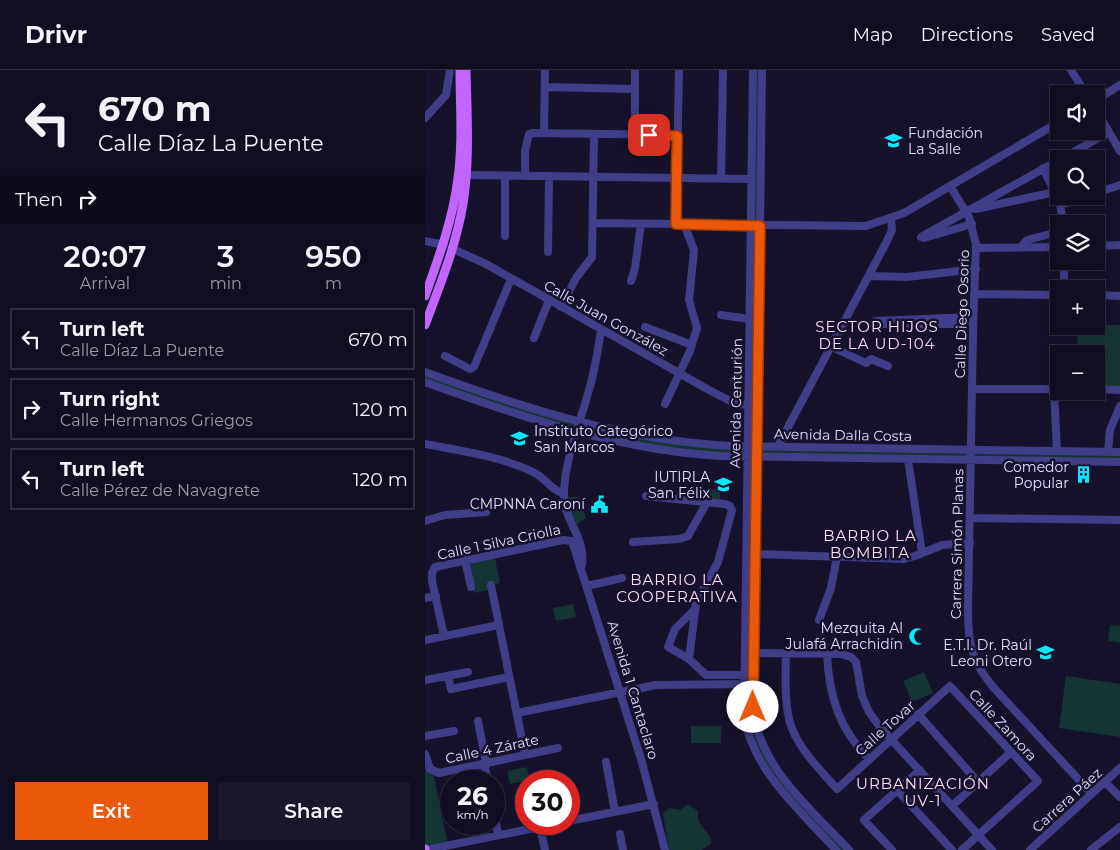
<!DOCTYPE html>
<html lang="en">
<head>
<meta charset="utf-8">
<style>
  body { margin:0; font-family:Montserrat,sans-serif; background:#191729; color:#f1f3f6; height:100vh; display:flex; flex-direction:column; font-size:19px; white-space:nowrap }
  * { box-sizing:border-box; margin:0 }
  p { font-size:16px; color:#9c9ca5 }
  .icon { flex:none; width:28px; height:28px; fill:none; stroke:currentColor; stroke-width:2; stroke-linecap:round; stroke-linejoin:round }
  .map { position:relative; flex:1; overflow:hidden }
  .details { display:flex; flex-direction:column; background:#100e20; width:425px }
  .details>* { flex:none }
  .guide { background:#100e20; color:#f1f3f6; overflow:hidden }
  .tools { position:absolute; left:625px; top:15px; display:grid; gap:10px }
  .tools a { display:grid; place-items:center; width:55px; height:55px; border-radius:0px; background:#100e20; box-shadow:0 2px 8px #0003,0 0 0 1px #302e3e; font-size:25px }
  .speed { position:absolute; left:15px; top:700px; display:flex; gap:10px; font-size:25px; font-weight:700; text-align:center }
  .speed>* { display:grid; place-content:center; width:65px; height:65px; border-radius:50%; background:#100e20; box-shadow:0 2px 8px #0003,0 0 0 1px #302e3e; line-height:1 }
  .speed small { font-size:12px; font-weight:400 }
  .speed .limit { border:8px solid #d22; background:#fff; color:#111 }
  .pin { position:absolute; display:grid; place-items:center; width:42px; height:42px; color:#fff; margin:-21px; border-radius:10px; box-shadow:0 2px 8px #0006 }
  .me { position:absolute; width:55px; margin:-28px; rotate:0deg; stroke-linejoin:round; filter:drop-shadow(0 0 4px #0008) }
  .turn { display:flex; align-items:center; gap:18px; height:105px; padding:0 15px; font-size:22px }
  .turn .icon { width:65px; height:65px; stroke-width:2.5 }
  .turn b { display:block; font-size:35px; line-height:42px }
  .then { display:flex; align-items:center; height:48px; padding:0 15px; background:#0003; gap:10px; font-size:19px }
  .eta { display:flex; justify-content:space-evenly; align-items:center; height:85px; text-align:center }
  .eta b { font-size:30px; font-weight:600; line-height:35px }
  .button { display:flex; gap:10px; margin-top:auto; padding:10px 15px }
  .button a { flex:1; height:58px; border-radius:0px; background:#ea580c; color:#fff; font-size:20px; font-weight:600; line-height:58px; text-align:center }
  .button a+a { background:#191729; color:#f1f3f6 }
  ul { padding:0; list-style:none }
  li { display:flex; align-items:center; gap:15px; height:62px; margin:0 10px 8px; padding:0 5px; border:2px solid #302e3e; border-radius:0px }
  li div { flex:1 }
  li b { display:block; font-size:19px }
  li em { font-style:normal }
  header { display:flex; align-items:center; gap:30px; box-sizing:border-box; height:70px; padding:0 25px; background:#100e20; border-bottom:1px solid #302e3e }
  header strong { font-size:24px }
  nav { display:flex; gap:28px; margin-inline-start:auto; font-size:18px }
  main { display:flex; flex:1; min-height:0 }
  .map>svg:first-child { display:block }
  .green { fill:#153534 }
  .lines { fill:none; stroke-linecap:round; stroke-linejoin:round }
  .minor { stroke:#403e89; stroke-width:8 }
  .major { stroke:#c265fd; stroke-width:9 }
  .route-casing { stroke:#983908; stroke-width:12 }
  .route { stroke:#ea580c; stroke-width:9 }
  .labels { text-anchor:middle; stroke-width:5; stroke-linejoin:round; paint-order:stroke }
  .poi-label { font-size:14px; fill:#e0dcfe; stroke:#16122b; text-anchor:end }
  .street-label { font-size:14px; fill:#e0dcfe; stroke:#16122b }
  .neighbourhood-label { font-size:15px; letter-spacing:1px; fill:#fedef3; stroke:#16122b }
</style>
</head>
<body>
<header>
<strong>Drivr</strong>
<nav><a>Map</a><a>Directions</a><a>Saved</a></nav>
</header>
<main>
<section class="details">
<div class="guide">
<div class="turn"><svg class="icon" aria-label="left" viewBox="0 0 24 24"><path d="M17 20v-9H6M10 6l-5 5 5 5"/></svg><div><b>670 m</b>Calle Díaz La Puente</div></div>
<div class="then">Then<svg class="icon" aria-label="right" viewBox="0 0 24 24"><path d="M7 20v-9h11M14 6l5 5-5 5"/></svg></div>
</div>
<div class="eta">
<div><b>20:07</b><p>Arrival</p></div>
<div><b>3</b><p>min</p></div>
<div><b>950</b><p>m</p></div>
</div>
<ul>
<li><svg class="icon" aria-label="left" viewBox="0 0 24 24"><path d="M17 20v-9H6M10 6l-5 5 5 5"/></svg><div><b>Turn left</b><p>Calle Díaz La Puente</p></div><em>670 m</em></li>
<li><svg class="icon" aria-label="right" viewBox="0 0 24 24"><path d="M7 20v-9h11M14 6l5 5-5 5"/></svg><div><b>Turn right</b><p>Calle Hermanos Griegos</p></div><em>120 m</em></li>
<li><svg class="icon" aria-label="left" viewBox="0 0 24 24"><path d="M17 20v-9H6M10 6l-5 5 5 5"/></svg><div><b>Turn left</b><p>Calle Pérez de Navagrete</p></div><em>120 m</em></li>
</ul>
<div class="button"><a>Exit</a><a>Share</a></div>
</section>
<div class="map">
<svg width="695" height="780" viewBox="0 0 695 780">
  <rect width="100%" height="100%" fill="#16122b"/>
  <!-- green -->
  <path class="green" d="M328 0H337L332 376 695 382V392L332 386 328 637 342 685 424 780H411L349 712 321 657 322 386 258 383 140 357 0 312V302L62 324 216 365 323 376Z
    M671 255H695V320L671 319V284H652L653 256Z
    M276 419H295V429H277Z
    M139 427H154L161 448 149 456Z
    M69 484 75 513 66 515 67 519 49 523 42 490Z
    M148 534 151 547 131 551 128 538Z
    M685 555 695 556V573L683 571Z
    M499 602 508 623 487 632 478 611Z
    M641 606 695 614V667L634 658Z
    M266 656H296V673H266Z
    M0 685 8 702 23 775 0 780Z
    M102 697 104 710 85 714 82 701Z
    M26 732V753L20 754 16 734Z
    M262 734 273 741V751L286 768V774L276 780H244L238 743 244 738 256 740Z"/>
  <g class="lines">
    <!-- minor -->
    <path class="minor" d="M210 0V64
      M328 0 319 647C330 703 374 739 411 780
      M337 0 329 647C340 702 387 740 424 780
      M646 0 661 24
      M120 17 210 19
      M671 30 695 15
      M671 40 695 81
      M0 48 21 25 25 0
      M119 62 120 0
      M636 89 684 62
      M618 98 635 133 638 154
      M41 105 326 109
      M80 106V166
      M100 106V81L104 64 107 63 252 65
      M296 109 298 0
      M525 116 544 147 551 174 548 262 543 537C543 573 545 589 568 617L667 724
      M671 123 695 115
      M635 135 662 126
      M551 139 630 122
      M168 153 441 156 479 143 634 52
      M251 154 254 0
      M547 154 499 168 496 167 634 90
      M0 171 19 175
      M671 176 695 175
      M596 177 602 170 629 163
      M552 178 634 177
      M28 179 61 194 284 320 311 334 324 335
      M123 182 124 106
      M639 191V219
      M444 206 482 207 551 199
      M206 211 210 198 216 154
      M549 224 634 225
      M671 225 695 226
      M136 237 151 208 167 187 169 64
      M296 245 324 249
      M548 254H452L450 251 548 247
      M220 257 267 275
      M109 268 124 230
      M407 277 441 293 446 289 463 296
      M20 286 45 299 49 297 86 209
      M0 302C98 338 202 371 307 376L695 382
      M0 312C92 346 198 381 296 386L695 392
      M547 319H634
      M629 319 632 381
      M671 319 695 320
      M240 334 265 281 272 258 264 230 269 180 259 154
      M0 374C36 381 75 386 108 402 120 407 125 420 139 424
      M353 376 462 171 467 160 466 149
      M683 382 685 360 695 336
      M483 389 497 483
      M221 426 300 434 305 436 307 440 293 492 271 533 264 589
      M545 448 695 450
      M0 451 20 445 61 442
      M208 472 254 469 263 466 281 434
      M330 484 479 489 490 486 517 475 545 473
      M40 490 46 517
      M157 495C161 465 138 452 139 423 140 388 155 353 164 320 170 300 173 280 176 260
      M66 515 100 685
      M162 516 197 508
      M0 528 11 526
      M269 540 250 559 243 577 264 589 281 605H319
      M394 550 406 518 412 486
      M19 566 7 511V503L10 497 138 470 147 471 216 689 240 780
      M0 570 74 555
      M329 583 416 584 426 587 431 592 437 626 444 642 454 656 567 780
      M361 584C359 658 362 664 412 719L525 616 613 711 537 780
      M402 584C404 626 414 659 444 689
      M23 606 26 619 84 607
      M0 610 43 602
      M92 643 231 615 322 614
      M493 644 553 712
      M53 651 61 693
      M0 666 29 661
      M0 684 5 699 14 703 133 678
      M181 692 190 742
      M59 693 63 711
      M680 712 695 727
      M472 720 527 780
      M527 736 586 682
      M69 742 73 765
      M144 751 229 734
      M115 757 120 780
      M195 764 198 780
      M0 780 130 754
      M467 780 439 750 495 700
      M605 780 695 698
      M666 780 695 757"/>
    <!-- major -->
    <path class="major" d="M0 226C14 187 28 149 33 108 38 72 35 36 35 0
      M0 255C15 215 31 176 38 134 45 90 42 45 41 0
      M0 779V780"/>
  </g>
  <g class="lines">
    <defs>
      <path id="route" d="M224 65 252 66 251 154 335 156 328 637"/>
    </defs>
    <!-- route casing -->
    <use href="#route" class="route-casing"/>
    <!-- route -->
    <use href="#route" class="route"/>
  </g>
  <!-- icons -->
  <defs>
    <symbol id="school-bare" viewBox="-9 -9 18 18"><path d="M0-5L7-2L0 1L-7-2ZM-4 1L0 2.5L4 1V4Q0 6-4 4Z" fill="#0ce6fb" stroke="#16122b" stroke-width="2.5" paint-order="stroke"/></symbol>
    <symbol id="university-bare" viewBox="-9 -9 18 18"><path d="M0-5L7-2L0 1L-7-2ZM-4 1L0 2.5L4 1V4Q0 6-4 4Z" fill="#0ce6fb" stroke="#16122b" stroke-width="2.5" paint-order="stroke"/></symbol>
    <symbol id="building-bare" viewBox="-9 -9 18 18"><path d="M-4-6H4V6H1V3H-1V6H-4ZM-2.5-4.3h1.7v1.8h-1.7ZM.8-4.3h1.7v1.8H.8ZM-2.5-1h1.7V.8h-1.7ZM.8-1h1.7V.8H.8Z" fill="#0ce6fb" stroke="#16122b" stroke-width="2.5" paint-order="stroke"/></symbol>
    <symbol id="civic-bare" viewBox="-9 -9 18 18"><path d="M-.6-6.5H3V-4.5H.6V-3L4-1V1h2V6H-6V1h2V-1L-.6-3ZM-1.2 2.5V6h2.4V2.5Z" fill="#0ce6fb" stroke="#16122b" stroke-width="2.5" paint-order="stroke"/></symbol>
    <symbol id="mosque-bare" viewBox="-9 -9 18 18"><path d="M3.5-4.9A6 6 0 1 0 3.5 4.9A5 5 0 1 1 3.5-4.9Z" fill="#0ce6fb" stroke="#16122b" stroke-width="2.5" paint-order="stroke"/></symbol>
  </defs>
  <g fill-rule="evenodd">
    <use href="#school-bare" x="456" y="58" width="25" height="25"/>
    <use href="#university-bare" x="82" y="356" width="25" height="25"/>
    <use href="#building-bare" x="646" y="392" width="25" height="25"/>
    <use href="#university-bare" x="286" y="402" width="25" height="25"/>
    <use href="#civic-bare" x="162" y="422" width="25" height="25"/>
    <use href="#mosque-bare" x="480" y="554" width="25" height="25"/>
    <use href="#university-bare" x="608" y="570" width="25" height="25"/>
  </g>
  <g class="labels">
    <!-- poi labels -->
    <g class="poi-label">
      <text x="483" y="68" text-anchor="start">Fundación<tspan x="483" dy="16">La Salle</tspan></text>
      <text x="109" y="366" text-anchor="start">Instituto Categórico<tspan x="109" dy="16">San Marcos</tspan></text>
      <text x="644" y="402">Comedor<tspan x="644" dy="16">Popular</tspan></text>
      <text x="285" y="412">IUTIRLA<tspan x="285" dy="16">San Félix</tspan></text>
      <text x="160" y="439">CMPNNA Caroní</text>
      <text x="478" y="563">Mezquita Al<tspan x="478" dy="16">Julafá Arrachidín</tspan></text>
      <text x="607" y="580">E.T.I. Dr. Raúl<tspan x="607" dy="16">Leoni Otero</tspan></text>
    </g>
    <!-- street labels -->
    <g class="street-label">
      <text transform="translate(537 244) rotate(-88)" y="5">Calle Diego Osorio</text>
      <text transform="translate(181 248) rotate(29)" y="5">Calle Juan González</text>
      <text transform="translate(311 333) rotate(-89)" y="5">Avenida Centurión</text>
      <text transform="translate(418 365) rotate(1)" y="5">Avenida Dalla Costa</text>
      <text transform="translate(74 472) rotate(-12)" y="5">Calle 1 Silva Criolla</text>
      <text transform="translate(532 474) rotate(-89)" y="5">Carrera Simón Planas</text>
      <text transform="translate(208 620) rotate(73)" y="5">Avenida 1 Cantaclaro</text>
      <text transform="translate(578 655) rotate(47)" y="5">Calle Zamora</text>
      <text transform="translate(460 658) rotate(-42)" y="5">Calle Tovar</text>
      <text transform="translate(67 679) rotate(-12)" y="5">Calle 4 Zárate</text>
      <text transform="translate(642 730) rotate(-42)" y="5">Carrera Páez</text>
    </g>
    <!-- neighbourhood labels -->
    <g class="neighbourhood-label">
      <text x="452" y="262">SECTOR HIJOS<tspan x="452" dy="17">DE LA UD-104</tspan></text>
      <text x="445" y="471">BARRIO LA<tspan x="445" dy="17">BOMBITA</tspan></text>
      <text x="252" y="515">BARRIO LA<tspan x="252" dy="17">COOPERATIVA</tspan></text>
      <text x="498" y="719">URBANIZACIÓN<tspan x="498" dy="17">UV-1</tspan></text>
    </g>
  </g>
</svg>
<div class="tools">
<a><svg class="icon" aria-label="sound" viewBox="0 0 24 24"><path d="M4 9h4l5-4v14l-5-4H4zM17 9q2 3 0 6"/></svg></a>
<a><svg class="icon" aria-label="search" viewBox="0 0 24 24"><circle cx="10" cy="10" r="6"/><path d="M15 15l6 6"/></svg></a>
<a><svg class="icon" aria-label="layers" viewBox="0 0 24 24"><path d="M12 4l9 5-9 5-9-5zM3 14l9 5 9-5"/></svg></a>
<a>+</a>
<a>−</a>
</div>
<div class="speed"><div>26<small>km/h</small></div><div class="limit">30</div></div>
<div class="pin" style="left:224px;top:65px;background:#d93025"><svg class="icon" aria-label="arrive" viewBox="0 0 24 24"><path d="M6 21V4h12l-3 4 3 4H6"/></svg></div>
<svg class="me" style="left:328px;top:637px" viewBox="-20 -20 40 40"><circle r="19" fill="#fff"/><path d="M0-13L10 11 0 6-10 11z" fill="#ea580c"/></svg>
</div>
</main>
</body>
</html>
